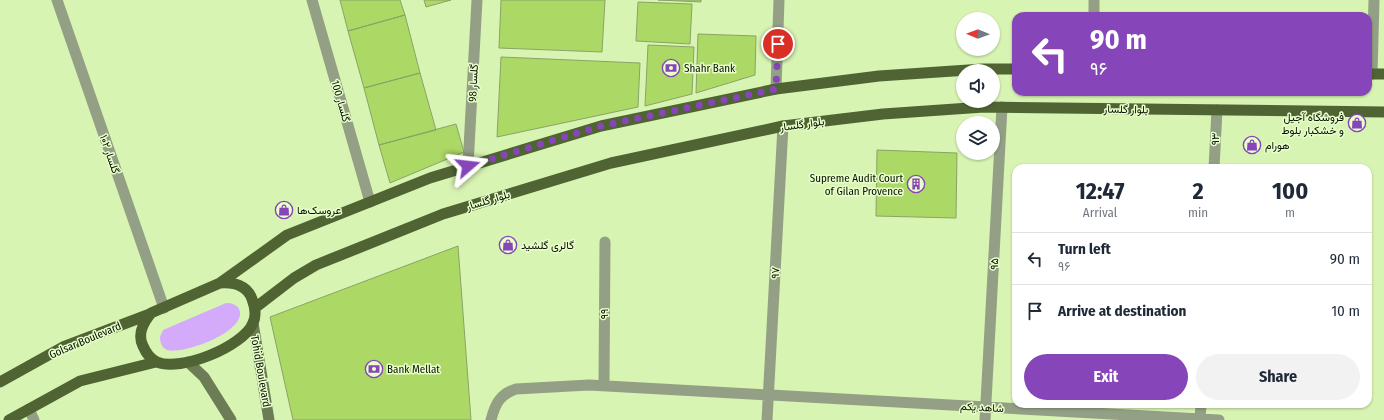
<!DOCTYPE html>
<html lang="en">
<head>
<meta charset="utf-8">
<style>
  body { margin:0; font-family:"Fira Sans Condensed",Vazirmatn,sans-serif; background:#f2f2f3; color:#1f2937; height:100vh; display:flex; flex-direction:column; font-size:15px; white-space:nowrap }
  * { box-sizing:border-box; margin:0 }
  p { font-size:13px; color:#747a83 }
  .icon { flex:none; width:22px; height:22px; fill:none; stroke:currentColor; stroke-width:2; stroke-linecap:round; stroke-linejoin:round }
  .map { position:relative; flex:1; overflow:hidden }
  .panel { position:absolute; left:1012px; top:164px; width:360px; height:244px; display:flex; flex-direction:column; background:#fff; border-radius:12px; box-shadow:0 1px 3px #0004 }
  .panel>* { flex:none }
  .guide { position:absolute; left:1012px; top:12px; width:360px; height:84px; border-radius:12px; box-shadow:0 1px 3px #0004; background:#8645b9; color:#fff; overflow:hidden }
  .needle { width:26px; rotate:271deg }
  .buttons { position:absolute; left:956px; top:12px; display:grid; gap:8px }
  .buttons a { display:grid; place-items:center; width:44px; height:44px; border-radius:50%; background:#fff; box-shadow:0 1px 3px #0004; font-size:20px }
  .pin { position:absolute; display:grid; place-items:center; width:34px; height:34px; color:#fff; margin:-17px; border:2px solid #fff; border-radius:50%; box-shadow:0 1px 4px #0007 }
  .me { position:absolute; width:44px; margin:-22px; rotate:73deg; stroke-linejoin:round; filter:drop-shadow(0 0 3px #0008) }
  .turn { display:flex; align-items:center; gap:14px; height:84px; padding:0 12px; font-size:18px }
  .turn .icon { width:52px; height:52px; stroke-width:2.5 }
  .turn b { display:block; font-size:28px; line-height:34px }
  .eta { display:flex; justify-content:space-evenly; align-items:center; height:68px; text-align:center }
  .eta b { font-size:24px; font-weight:700; line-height:28px }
  .primary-button { display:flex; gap:8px; margin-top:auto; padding:8px 12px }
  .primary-button a { flex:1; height:46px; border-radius:24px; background:#8645b9; color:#fff; font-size:16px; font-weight:700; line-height:46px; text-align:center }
  .primary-button a+a { background:#f2f2f3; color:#1f2937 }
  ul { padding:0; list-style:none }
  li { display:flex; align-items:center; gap:12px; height:52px; padding:0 12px; border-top:1px solid #e0e1e3 }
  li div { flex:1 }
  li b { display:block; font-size:15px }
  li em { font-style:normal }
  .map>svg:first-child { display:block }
  .green { fill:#d4abfb }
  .building { fill:#acd965; stroke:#89a366 }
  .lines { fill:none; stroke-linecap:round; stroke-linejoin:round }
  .minor { stroke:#94a085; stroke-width:11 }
  .secondary { stroke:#6c7d56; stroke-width:11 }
  .primary { stroke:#506433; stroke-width:11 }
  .route { stroke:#8645b9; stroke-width:7; stroke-dasharray:0 12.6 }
  .labels { text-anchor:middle; stroke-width:3; stroke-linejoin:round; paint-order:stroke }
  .poi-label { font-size:11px; fill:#071000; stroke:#e8ffcb; text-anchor:start }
  .street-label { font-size:11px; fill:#071000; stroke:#e8ffcb }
</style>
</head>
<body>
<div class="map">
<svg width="1384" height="420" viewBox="0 0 1384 420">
  <rect width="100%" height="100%" fill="#d8f4b3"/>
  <!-- green -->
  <path class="green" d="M226 303C231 303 236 304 239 309 249 331 183 355 167 350 162 348 160 343 160 337L163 330Z"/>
  <!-- building -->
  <path class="building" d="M340 0H400L405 15 348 31Z
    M424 0H451L426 7Z
    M501 0H605L602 52 499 48Z
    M658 0H701V2Z
    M638 2 692 4 690 44 636 41Z
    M405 15 420 73 364 88 348 31Z
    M698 34 756 36 755 75 696 93Z
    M648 45 694 47 692 94 645 106Z
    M501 57 640 63 638 107 497 137Z
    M420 73 436 130 379 145 364 88Z
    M456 124 464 152 390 183 379 145Z
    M877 150 957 153 956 218 876 216Z
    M458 246 471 420H293L270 317Z"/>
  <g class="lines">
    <!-- minor -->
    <path class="minor" d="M57 0 164 308
      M312 0 370 202
      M1094 16V0
      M1372 74 1374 0
      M776 89 779 0
      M468 166 477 0
      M1214 168 1217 110
      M604 386 605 242
      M29 409 34 420
      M491 420C495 404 500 394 516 389L589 385 1219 420
      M767 420 783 126
      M985 420 1002 107
      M1200 420 1201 404"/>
    <!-- secondary -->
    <path class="secondary" d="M253 323 269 420
      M188 362 204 377 231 420"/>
    <!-- primary -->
    <path class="primary" d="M1368 74H1384
      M220 283 287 235 430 178 601 126 776 89 879 76 983 69H1016
      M220 283C233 282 247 285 252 299 255 307 257 315 253 323 243 347 180 372 157 362 150 359 146 353 143 346 137 334 143 323 151 313Z
      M255 308 294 278 316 265 443 214 611 163 783 126 883 114 984 107 1384 112
      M0 382 63 347 150 314
      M9 420 80 381 156 362"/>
  </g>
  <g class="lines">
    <!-- route -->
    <path class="route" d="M468 166 601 126 776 89 778 44"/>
  </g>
  <!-- icons -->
  <defs>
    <symbol id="bank-ring" viewBox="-11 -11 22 22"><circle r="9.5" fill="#e8ffcb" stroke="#8645b9" stroke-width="1.5"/><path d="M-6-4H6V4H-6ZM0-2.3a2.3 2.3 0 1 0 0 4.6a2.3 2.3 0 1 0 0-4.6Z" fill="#8645b9"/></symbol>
    <symbol id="shop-ring" viewBox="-11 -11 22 22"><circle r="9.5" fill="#e8ffcb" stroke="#8645b9" stroke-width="1.5"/><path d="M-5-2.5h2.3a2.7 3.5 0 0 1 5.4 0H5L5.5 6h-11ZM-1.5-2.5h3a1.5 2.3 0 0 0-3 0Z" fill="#8645b9"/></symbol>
    <symbol id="building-ring" viewBox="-11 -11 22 22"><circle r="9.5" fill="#e8ffcb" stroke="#8645b9" stroke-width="1.5"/><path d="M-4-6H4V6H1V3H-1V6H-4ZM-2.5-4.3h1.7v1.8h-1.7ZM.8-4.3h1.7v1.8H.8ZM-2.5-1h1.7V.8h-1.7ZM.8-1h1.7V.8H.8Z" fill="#8645b9"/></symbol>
  </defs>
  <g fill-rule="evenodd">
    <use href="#bank-ring" x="661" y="58" width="20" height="20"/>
    <use href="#shop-ring" x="1347" y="113" width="20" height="20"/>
    <use href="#shop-ring" x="1242" y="135" width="20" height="20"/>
    <use href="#building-ring" x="906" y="174" width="20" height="20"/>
    <use href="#shop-ring" x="274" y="200" width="20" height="20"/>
    <use href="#shop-ring" x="498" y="235" width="20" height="20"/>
    <use href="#bank-ring" x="364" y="359" width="20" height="20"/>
  </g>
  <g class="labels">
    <!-- poi labels -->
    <g class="poi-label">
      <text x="684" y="72">Shahr Bank</text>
      <text x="1344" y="121" text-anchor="end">فروشگاه آجیل<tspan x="1344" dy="13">و خشکبار بلوط</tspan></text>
      <text x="1265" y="149">هورام</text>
      <text x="903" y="182" text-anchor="end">Supreme Audit Court<tspan x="903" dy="13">of Gilan Provence</tspan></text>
      <text x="297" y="214">عروسک‌ها</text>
      <text x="521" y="249">گالری گلشید</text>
      <text x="387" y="373">Bank Mellat</text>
    </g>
    <!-- street labels -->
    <g class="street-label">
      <text transform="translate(473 83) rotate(-87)" y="4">گلسار 98</text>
      <text transform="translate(341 101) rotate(74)" y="4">گلسار 100</text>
      <text transform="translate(1126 109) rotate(1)" y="4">بلوار گلسار</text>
      <text transform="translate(802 124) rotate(-8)" y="4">بلوار گلسار</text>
      <text transform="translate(1215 139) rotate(-87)" y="4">۹۳</text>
      <text transform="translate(110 154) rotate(71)" y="4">گلسار ۱۰۲</text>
      <text transform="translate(488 200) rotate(-17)" y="4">بلوار گلسار</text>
      <text transform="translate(994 264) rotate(-87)" y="4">۹۵</text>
      <text transform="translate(775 273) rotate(-87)" y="4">۹۷</text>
      <text transform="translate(604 314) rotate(-90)" y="4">۹۹</text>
      <text transform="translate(85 340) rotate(-23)" y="4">Golsar Boulevard</text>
      <text transform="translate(261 371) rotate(80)" y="4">Tohid Boulevard</text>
      <text transform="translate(982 407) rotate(3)" y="4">شاهد یکم</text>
    </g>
  </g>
</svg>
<div class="buttons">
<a><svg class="needle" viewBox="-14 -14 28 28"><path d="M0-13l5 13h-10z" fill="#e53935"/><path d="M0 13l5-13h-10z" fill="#747a83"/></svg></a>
<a><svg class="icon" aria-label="sound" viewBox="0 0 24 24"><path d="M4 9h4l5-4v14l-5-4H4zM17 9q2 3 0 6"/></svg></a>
<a><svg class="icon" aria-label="layers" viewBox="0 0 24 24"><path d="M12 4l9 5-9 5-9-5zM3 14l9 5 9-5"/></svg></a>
</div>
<div class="pin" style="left:778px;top:44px;background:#d93025"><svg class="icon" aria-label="arrive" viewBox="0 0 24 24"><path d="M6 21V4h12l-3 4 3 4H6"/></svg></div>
<svg class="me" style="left:468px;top:166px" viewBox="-20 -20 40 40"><path d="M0-17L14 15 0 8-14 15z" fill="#8645b9" stroke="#fff" stroke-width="4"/></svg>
<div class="guide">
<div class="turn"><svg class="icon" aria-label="left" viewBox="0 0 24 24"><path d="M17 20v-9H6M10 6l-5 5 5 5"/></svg><div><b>90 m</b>۹۶</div></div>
</div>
<section class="panel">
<div class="eta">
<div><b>12:47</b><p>Arrival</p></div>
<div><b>2</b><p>min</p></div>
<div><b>100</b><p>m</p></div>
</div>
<ul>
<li><svg class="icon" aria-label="left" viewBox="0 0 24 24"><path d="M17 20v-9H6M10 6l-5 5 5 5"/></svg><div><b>Turn left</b><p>۹۶</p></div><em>90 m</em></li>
<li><svg class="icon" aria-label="arrive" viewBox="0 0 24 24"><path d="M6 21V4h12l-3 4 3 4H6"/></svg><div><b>Arrive at destination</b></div><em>10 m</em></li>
</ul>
<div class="primary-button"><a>Exit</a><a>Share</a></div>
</section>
</div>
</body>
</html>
